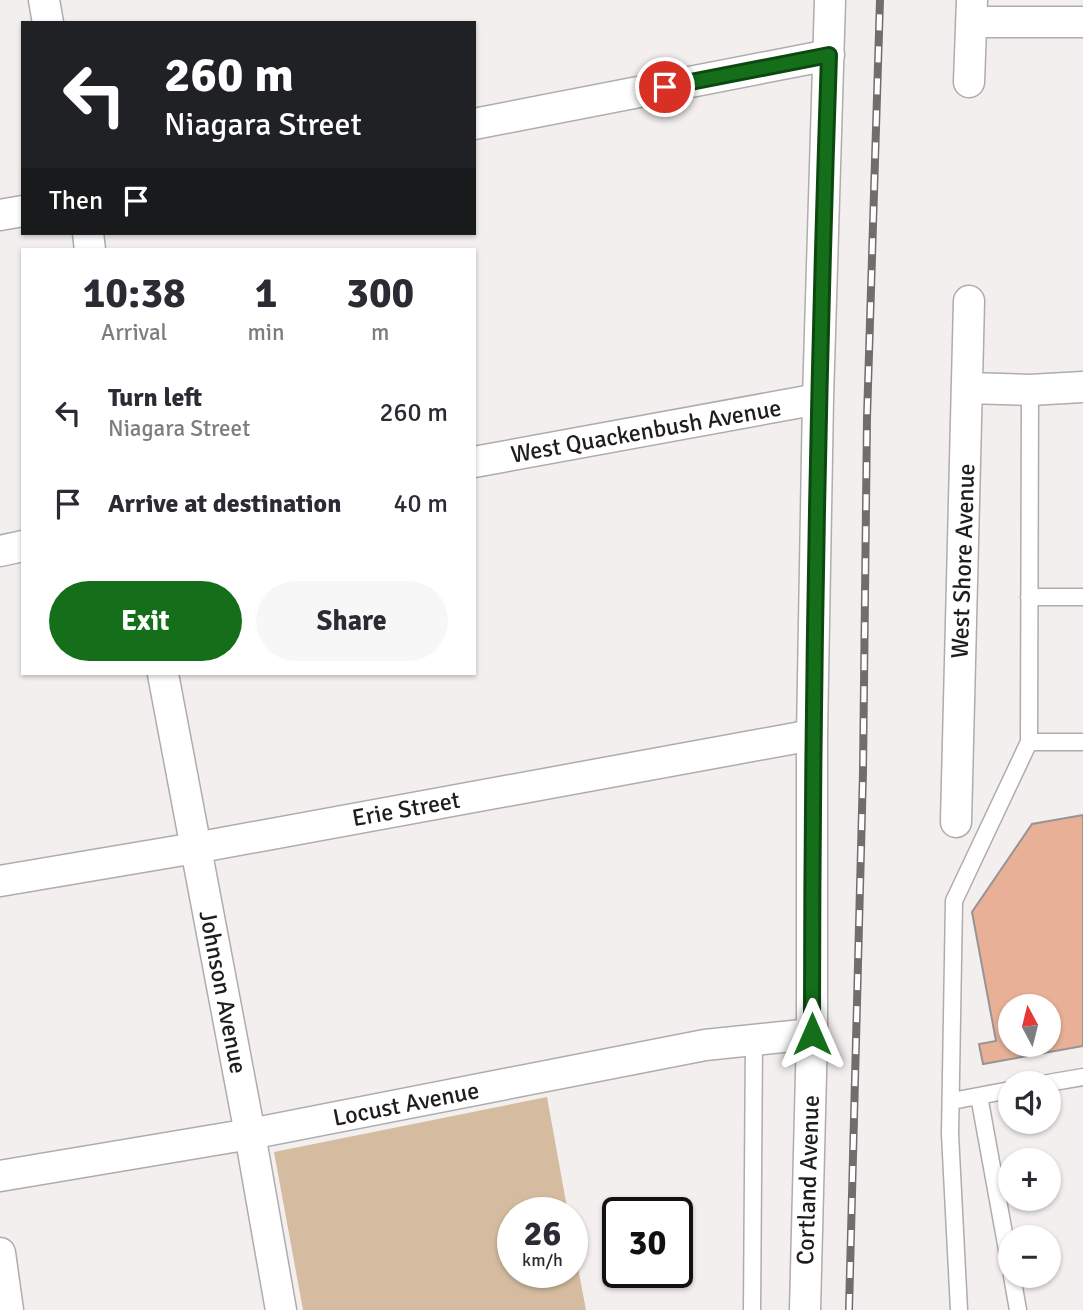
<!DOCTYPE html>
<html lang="en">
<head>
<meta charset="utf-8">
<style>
  body { margin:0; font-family:Signika,sans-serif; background:#f7f7f7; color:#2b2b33; height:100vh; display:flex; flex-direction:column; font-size:26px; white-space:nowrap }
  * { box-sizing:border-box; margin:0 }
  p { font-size:23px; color:#7c7c81 }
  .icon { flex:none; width:38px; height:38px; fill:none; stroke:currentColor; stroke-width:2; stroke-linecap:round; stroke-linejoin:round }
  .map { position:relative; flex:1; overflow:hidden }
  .side { position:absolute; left:21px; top:248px; width:455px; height:427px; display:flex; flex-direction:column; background:#fff; border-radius:0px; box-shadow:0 2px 5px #0004 }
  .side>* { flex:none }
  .banner { position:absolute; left:21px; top:21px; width:455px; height:214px; border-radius:0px; box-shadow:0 2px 5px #0004; background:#202124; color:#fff; overflow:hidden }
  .needle { width:46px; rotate:353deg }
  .controls { position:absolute; left:998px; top:994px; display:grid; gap:14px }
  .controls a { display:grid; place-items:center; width:63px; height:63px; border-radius:50%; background:#fff; box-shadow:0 2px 5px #0004; font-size:35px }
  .speed { position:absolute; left:497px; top:1197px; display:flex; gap:14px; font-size:35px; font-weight:700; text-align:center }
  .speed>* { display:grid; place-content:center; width:91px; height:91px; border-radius:50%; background:#fff; box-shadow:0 2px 5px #0004; line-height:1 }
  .speed small { font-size:18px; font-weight:400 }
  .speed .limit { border:4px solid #111; border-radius:10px; background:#fff; color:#111 }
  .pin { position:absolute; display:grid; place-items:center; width:60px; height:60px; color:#fff; margin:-30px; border:4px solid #fff; border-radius:50%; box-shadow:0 2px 7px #0007 }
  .me { position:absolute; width:77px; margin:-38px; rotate:0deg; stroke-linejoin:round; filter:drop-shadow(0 0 5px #0008) }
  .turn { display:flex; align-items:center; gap:24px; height:147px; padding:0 28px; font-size:32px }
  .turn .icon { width:91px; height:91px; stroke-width:2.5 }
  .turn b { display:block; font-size:49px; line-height:60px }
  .then { display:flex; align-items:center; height:66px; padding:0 28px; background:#0003; gap:14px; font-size:26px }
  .eta { display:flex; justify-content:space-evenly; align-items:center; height:119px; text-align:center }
  .eta b { font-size:42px; font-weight:700; line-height:49px }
  .cta { display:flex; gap:14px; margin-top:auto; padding:14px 28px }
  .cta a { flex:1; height:80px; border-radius:42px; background:#156f1a; color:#fff; font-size:28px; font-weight:700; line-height:80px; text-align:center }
  .cta a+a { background:#f7f7f7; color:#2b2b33 }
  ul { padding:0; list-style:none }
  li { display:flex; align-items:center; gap:21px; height:91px; padding:0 28px }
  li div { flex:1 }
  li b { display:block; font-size:26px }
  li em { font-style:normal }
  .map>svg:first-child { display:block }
  .green { fill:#d5bca1 }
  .building { fill:#e7b097; stroke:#989493; stroke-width:2; fill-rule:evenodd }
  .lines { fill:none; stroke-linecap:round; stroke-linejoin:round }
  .service-casing { stroke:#b0acac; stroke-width:19 }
  .minor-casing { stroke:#b0acac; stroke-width:33 }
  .service { stroke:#fff; stroke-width:16 }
  .minor { stroke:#fff; stroke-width:30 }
  .rail-casing { stroke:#716d6d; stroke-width:8 }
  .rail { stroke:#fff; stroke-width:5; stroke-dasharray:16; stroke-linecap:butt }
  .route-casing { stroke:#0e4811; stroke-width:18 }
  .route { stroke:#156f1a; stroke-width:12 }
  .labels { text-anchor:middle; stroke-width:6; stroke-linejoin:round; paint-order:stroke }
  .street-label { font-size:24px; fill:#1e1c1c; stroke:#fff }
</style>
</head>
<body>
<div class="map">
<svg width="1083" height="1310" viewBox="0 0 1083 1310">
  <rect width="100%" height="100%" fill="#f4efef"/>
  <!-- green -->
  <path class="green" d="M547 1097 568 1213H513V1272H572V1236L586 1310H303L274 1152Z"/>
  <!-- building -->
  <path class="building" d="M1083 815V1046L983 1064 979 1044 996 1041 972 912 1032 824ZM1010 1006H1048V1045H1010Z"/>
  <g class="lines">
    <defs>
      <path id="service" d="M1030 390 1029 742H1083
        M1029 597H1083
        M1048 1083 1083 1077
        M979 1096 1010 1266
        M952 1101 1010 1090
        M1012 1276 1018 1310
        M752 1310 754 1039
        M959 1310 950 1134 954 901 1029 742"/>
      <path id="minor" d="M44 0 48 23
        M971 22H1083
        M969 82 972 0
        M474 124 829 55
        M0 215 23 211
        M88 233 90 250
        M968 388 1030 390 1083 387
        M474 462 818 399
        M0 551 23 546
        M163 674 250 1134 281 1310
        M956 822 969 301
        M0 881 195 848 812 735
        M0 1176 250 1134 705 1045 812 1034
        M0 1253 8 1310
        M805 1310 812 1034V735L818 399 830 0"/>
    </defs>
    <!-- service casing -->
    <use href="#service" class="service-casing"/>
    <!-- minor casing -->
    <use href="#minor" class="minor-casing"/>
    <!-- service -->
    <use href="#service" class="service"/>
    <!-- minor -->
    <use href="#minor" class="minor"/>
    <defs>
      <path id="rail" d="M849 1310 863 772 867 418 880 0"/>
    </defs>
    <!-- rail casing -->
    <use href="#rail" class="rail-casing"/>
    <!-- rail -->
    <use href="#rail" class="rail"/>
  </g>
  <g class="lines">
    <defs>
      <path id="route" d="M665 87 829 55C818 381 812 708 812 1034"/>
    </defs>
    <!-- route casing -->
    <use href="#route" class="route-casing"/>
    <!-- route -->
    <use href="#route" class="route"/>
  </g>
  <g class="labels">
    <!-- street labels -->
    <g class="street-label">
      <text transform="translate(646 431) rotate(-10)" y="8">West Quackenbush Avenue</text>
      <text transform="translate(963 561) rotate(-88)" y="8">West Shore Avenue</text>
      <text transform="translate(406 809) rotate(-10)" y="8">Erie Street</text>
      <text transform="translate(223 992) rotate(79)" y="8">Johnson Avenue</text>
      <text transform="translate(406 1104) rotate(-11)" y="8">Locust Avenue</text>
      <text transform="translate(808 1180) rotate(-88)" y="8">Cortland Avenue</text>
    </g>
  </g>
</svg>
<div class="controls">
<a><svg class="needle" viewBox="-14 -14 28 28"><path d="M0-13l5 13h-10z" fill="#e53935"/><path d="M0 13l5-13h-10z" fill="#7c7c81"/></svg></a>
<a><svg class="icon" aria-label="sound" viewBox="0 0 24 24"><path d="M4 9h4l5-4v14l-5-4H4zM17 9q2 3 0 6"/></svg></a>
<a>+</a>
<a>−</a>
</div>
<div class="speed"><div>26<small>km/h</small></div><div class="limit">30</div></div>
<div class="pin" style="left:665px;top:87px;background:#d93025"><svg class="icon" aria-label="arrive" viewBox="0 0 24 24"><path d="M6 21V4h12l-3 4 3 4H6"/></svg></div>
<svg class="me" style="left:812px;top:1034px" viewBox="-20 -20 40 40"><path d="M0-17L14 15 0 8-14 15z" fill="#156f1a" stroke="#fff" stroke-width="4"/></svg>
<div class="banner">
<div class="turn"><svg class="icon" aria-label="left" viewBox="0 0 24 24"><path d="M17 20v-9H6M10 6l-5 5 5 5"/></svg><div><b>260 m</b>Niagara Street</div></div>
<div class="then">Then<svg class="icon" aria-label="arrive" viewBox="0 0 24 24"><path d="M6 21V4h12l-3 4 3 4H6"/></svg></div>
</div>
<section class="side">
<div class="eta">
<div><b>10:38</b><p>Arrival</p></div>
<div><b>1</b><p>min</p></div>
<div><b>300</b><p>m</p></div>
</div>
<ul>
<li><svg class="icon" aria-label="left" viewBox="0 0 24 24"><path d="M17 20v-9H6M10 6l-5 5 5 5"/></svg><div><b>Turn left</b><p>Niagara Street</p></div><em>260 m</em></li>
<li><svg class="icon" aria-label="arrive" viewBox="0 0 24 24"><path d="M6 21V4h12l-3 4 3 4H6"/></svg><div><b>Arrive at destination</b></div><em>40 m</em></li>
</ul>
<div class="cta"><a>Exit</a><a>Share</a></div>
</section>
</div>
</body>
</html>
